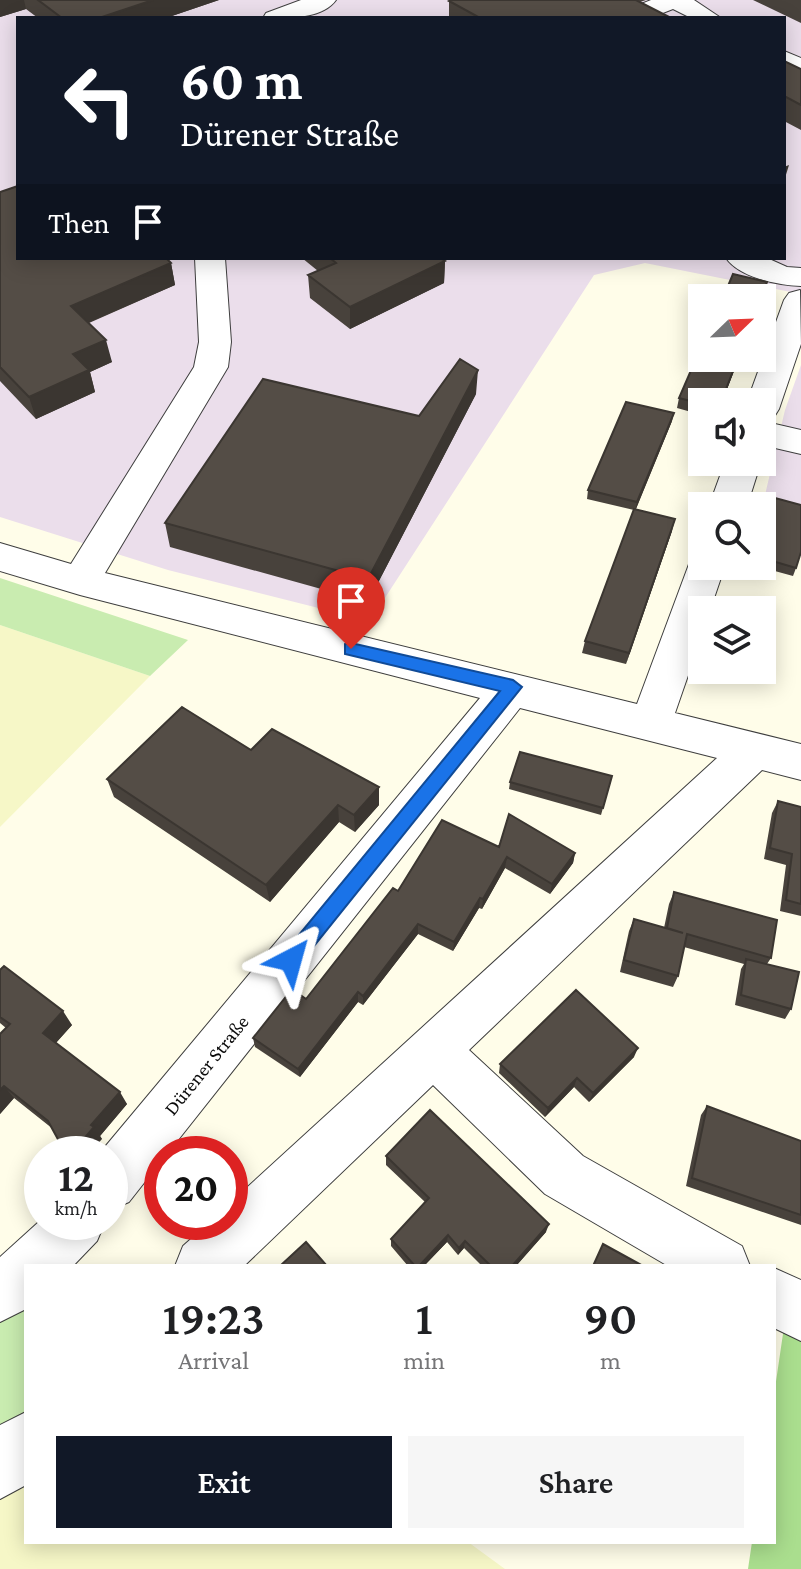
<!DOCTYPE html>
<html lang="en">
<head>
<meta charset="utf-8">
<style>
  body { margin:0; font-family:"Crimson Pro",serif; background:#f6f6f6; color:#202124; height:100vh; display:flex; flex-direction:column; font-size:30px; white-space:nowrap }
  * { box-sizing:border-box; margin:0 }
  p { font-size:26px; color:#757577 }
  .icon { flex:none; width:44px; height:44px; fill:none; stroke:currentColor; stroke-width:2; stroke-linecap:round; stroke-linejoin:round }
  .map { position:relative; flex:1; overflow:hidden }
  .drawer { position:absolute; left:24px; top:1264px; width:752px; height:280px; display:flex; flex-direction:column; background:#fff; border-radius:0px; box-shadow:0 4px 20px #0003 }
  .drawer>* { flex:none }
  .banner { position:absolute; left:16px; top:16px; width:770px; height:244px; border-radius:0px; box-shadow:0 4px 20px #0003; background:#111827; color:#fff; overflow:hidden }
  .needle { width:52px; rotate:67deg }
  .controls { position:absolute; left:688px; top:284px; display:grid; gap:16px }
  .controls a { display:grid; place-items:center; width:88px; height:88px; border-radius:0px; background:#fff; box-shadow:0 4px 20px #0003; font-size:40px }
  .speed { position:absolute; left:24px; top:1136px; display:flex; gap:16px; font-size:40px; font-weight:700; text-align:center }
  .speed>* { display:grid; place-content:center; width:104px; height:104px; border-radius:50%; background:#fff; box-shadow:0 4px 20px #0003; line-height:1 }
  .speed small { font-size:20px; font-weight:400 }
  .speed .limit { border:12px solid #d22; background:#fff; color:#111 }
  .pin { position:absolute; display:grid; place-items:center; width:68px; height:68px; color:#fff; margin:-82px -34px; border-radius:50% 50% 50% 0; rotate:-45deg; box-shadow:0 0 8px #0007 }
  .pin .icon { rotate:45deg }
  .me { position:absolute; width:88px; margin:-44px; rotate:39deg; stroke-linejoin:round; filter:drop-shadow(0 0 6px #0008) }
  .turn { display:flex; align-items:center; gap:28px; height:168px; padding:0 32px; font-size:36px }
  .turn .icon { width:104px; height:104px; stroke-width:2.5 }
  .turn b { display:block; font-size:56px; line-height:68px }
  .then { display:flex; align-items:center; height:76px; padding:0 32px; background:#0003; gap:16px; font-size:30px }
  .eta { display:flex; justify-content:space-evenly; align-items:center; height:136px; text-align:center }
  .eta b { font-size:48px; font-weight:600; line-height:56px }
  .cta { display:flex; gap:16px; margin-top:auto; padding:16px 32px }
  .cta a { flex:1; height:92px; border-radius:0px; background:#111827; color:#fff; font-size:32px; font-weight:600; line-height:92px; text-align:center }
  .cta a+a { background:#f6f6f6; color:#202124 }
  .map>svg:first-child { display:block }
  .industrial { fill:#ebdeeb; fill-rule:evenodd }
  .farmland { fill:#f6f7c7 }
  .green { fill:#c9ecb0 }
  .forest { fill:#aade8e }
  .lines { fill:none; stroke-linecap:round; stroke-linejoin:round }
  .minor-casing { stroke:#3e3e3e; stroke-width:2 }
  .minor { fill:#fff; fill-rule:evenodd }
  .wall { fill:#48423c }
  .shaded-wall { fill:#3b3631 }
  .building { fill:#544d46; stroke:#3b3631; stroke-width:2 }
  .route { fill:#1a73e8; stroke:#114b97; stroke-width:2 }
  .labels { text-anchor:middle; stroke-width:8; stroke-linejoin:round; paint-order:stroke }
  .street-label { font-size:20px; fill:#0b0b0b; stroke:#fff }
</style>
</head>
<body>
<div class="map">
<svg width="801" height="1569" viewBox="0 0 801 1569">
  <rect width="100%" height="100%" fill="#fffde9"/>
  <!-- industrial -->
  <path class="industrial" d="M0 0H801V294L645 263 594 275 370 621 168 570 0 517ZM18 18H784V258H18Z
    M801 365V506L765 495 785 410Z"/>
  <!-- farmland -->
  <path class="farmland" d="M0 625 150 676 0 827Z
    M26 1471V1542H468L505 1569H0V1498Z"/>
  <!-- green -->
  <path class="green" d="M0 578 188 640 150 676 0 625Z
    M26 1285V1421L0 1447V1308Z"/>
  <!-- forest -->
  <path class="forest" d="M784 1327 801 1337V1569H748L752 1542H774V1395Z"/>
  <g class="lines">
    <defs>
      <path id="minor" d="M301 0H336C322 20 285 18 263 18L266 13Z
        M651 0H694L721 18H691L673 9 650 18H616L619 13Z
        M784 51 801 58V76L784 69Z
        M195 258H225L231 342 228 367 105 573 637 704 692 556 702 553V566H725L710 610H702V635L675 713 801 744V780L762 770 469 1050 583 1156 742 1246 750 1266H668L545 1194 433 1085 244 1266H175L183 1246 210 1222H230V1203L717 758 520 708 167 1154H162V1160L129 1202 110 1210V1154H99L480 698 80 595 0 571V543L71 564 194 367 199 342Z
        M726 258H767L787 267 801 268V286C778 285 740 278 726 258Z
        M800 290 801 344 779 409 774 417 762 420V402H747L784 300 789 293Z
        M762 421 801 430V454L762 445Z
        M725 462H761L747 506H709Z
        M42 1219V1222H105L97 1241 73 1266H26V1309L0 1322V1257Z
        M774 1268 801 1280V1341L774 1328Z
        M26 1412V1485L0 1499V1425Z"/>
    </defs>
    <!-- minor casing -->
    <use href="#minor" class="minor-casing"/>
    <!-- minor -->
    <use href="#minor" class="minor"/>
  </g>
  <!-- wall -->
  <path class="wall" d="M0 0H219L166 18H38L26 9 0 17Z
    M451 0H646L640 2 671 18H449V1Z
    M753 0H801V23Z
    M784 61 801 69V130L784 121Z
    M0 192 171 263 175 285 89 323 112 362 90 372 95 392 36 419 0 381Z
    M302 258H440L445 261 444 283 350 329 310 298 308 275 318 271Z
    M702 358H739L722 402H702V415L677 408 679 398Z
    M476 394 368 602 170 547 165 523 419 416Z
    M672 421 636 509 672 531 626 664 582 653 585 641 634 510 587 499 588 490Z
    M762 539 796 568 793 576 757 566H762Z
    M251 750 379 787V805L355 832 339 822 270 902 114 797 107 779Z
    M612 776 601 815 509 789 510 782Z
    M778 801 801 807V916L780 911 786 865 764 859 772 813Z
    M499 847 575 853 573 863 550 894 505 868 482 909 479 908 453 951 418 934 363 1005 358 1002 300 1077 255 1047 253 1038 306 999 398 891Z
    M674 892 771 958 767 964 791 1009 785 1019 735 1005 741 969 744 964 684 947 678 976 673 987 620 972 629 931 634 919 664 928 669 904Z
    M0 970 72 1025 56 1043 127 1104 100 1136 102 1139 53 1129 14 1098 0 1114 6 1028 0 1023Z
    M634 1057 589 1102 574 1087 545 1117 499 1073 500 1064Z
    M707 1106 801 1141V1225L686 1186 701 1115Z
    M386 1156 546 1232 516 1266H482L464 1248 458 1255 447 1242 424 1266H408L391 1246V1239L425 1202 386 1165Z"/>
  <!-- shaded-wall -->
  <path class="shaded-wall" d="M0 0H24L26 9 0 17Z
    M153 0H219L166 18H99Z
    M789 165 784 181V167Z
    M445 261 444 283 350 329V307Z
    M171 263 175 285 76 328 71 306Z
    M106 340 112 362 90 372 95 392 36 419 29 397 73 354Z
    M738 358H739L722 402H721Z
    M478 370 476 394 368 602V579Z
    M674 413 672 421 635 511 637 502Z
    M675 519 672 531 626 664 629 653Z
    M379 787V805L355 832 354 815Z
    M338 805 339 822 270 902 266 885Z
    M575 853 573 863 550 894 552 884Z
    M507 857 505 868 482 909 483 899Z
    M480 898 479 908 453 951 454 942Z
    M418 924V934L363 1005V996Z
    M358 992V1002L300 1077 298 1069Z
    M63 1011 72 1025 52 1047 43 1033Z
    M638 1048 634 1057 589 1102 593 1093Z
    M577 1078 574 1087 545 1117 548 1108Z
    M4 1086 14 1098 0 1114V1090Z
    M120 1092 127 1104 100 1136 102 1139 89 1154H71L91 1125Z
    M549 1224 546 1232 516 1266H512Z
    M448 1235 447 1242 424 1266H419Z
    M465 1241 464 1248 458 1255 459 1248Z"/>
  <!-- building -->
  <path class="building" d="M38 0H153L99 18H62Z
    M451 0H636L671 18H480L449 1Z
    M784 61 801 69V105L784 96Z
    M18 186V258H166L171 263 71 306 106 340 73 354 89 370 29 397 0 367V192Z
    M330 258H440L445 261 350 307 308 275 336 263Z
    M733 274 767 282 761 298H723Z
    M702 345V358H738L721 402H702V404L679 398Z
    M460 359 478 370 368 579 165 523 263 379 419 416Z
    M626 402 674 413 637 502 588 490Z
    M775 498 801 505V552L796 568 762 558V539Z
    M634 509 675 519 629 653 585 641Z
    M182 707 251 750 272 729 379 787 354 815 338 805 266 885 107 779Z
    M520 752 612 776 603 808 510 782Z
    M778 801 801 807V904L786 900 792 854 770 848Z
    M509 814 575 853 552 884 507 857 483 899 480 898 454 942 418 924 363 996 358 992 298 1069 253 1038 292 989 306 999 393 888 398 891 442 820 499 847Z
    M674 892 777 920 771 958 687 934 678 976 624 960 634 919 683 933 667 928Z
    M746 959 799 972 791 1009 741 995Z
    M4 966 63 1011 43 1033 120 1092 91 1125 94 1127 71 1154H66L48 1121 4 1086 0 1090V1034L10 1024 0 1017V970Z
    M576 990 638 1048 593 1093 577 1078 548 1108 500 1064Z
    M707 1106 801 1141V1215L692 1178Z
    M430 1110 549 1224 512 1266H491L465 1241 459 1248 448 1235 419 1266H415L391 1239 429 1198 386 1156Z
    M306 1242 327 1266H280Z
    M603 1244 643 1266H593Z"/>
  <!-- route -->
  <path class="route" d="M351 643 513 680 522 687 298 966 291 969 284 966 281 960 284 953 500 691 345 654V644Z"/>
  <g class="labels">
    <!-- street labels -->
    <g class="street-label">
      <text transform="translate(206 1065) rotate(-51)" y="7">Dürener Straße</text>
    </g>
  </g>
</svg>
<div class="controls">
<a><svg class="needle" viewBox="-14 -14 28 28"><path d="M0-13l5 13h-10z" fill="#e53935"/><path d="M0 13l5-13h-10z" fill="#757577"/></svg></a>
<a><svg class="icon" aria-label="sound" viewBox="0 0 24 24"><path d="M4 9h4l5-4v14l-5-4H4zM17 9q2 3 0 6"/></svg></a>
<a><svg class="icon" aria-label="search" viewBox="0 0 24 24"><circle cx="10" cy="10" r="6"/><path d="M15 15l6 6"/></svg></a>
<a><svg class="icon" aria-label="layers" viewBox="0 0 24 24"><path d="M12 4l9 5-9 5-9-5zM3 14l9 5 9-5"/></svg></a>
</div>
<div class="speed"><div>12<small>km/h</small></div><div class="limit">20</div></div>
<div class="pin" style="left:351px;top:649px;background:#d93025"><svg class="icon" aria-label="arrive" viewBox="0 0 24 24"><path d="M6 21V4h12l-3 4 3 4H6"/></svg></div>
<svg class="me" style="left:291px;top:960px" viewBox="-20 -20 40 40"><path d="M0-17L14 15 0 8-14 15z" fill="#1a73e8" stroke="#fff" stroke-width="4"/></svg>
<div class="banner">
<div class="turn"><svg class="icon" aria-label="left" viewBox="0 0 24 24"><path d="M17 20v-9H6M10 6l-5 5 5 5"/></svg><div><b>60 m</b>Dürener Straße</div></div>
<div class="then">Then<svg class="icon" aria-label="arrive" viewBox="0 0 24 24"><path d="M6 21V4h12l-3 4 3 4H6"/></svg></div>
</div>
<section class="drawer">
<div class="eta">
<div><b>19:23</b><p>Arrival</p></div>
<div><b>1</b><p>min</p></div>
<div><b>90</b><p>m</p></div>
</div>
<div class="cta"><a>Exit</a><a>Share</a></div>
</section>
</div>
</body>
</html>
